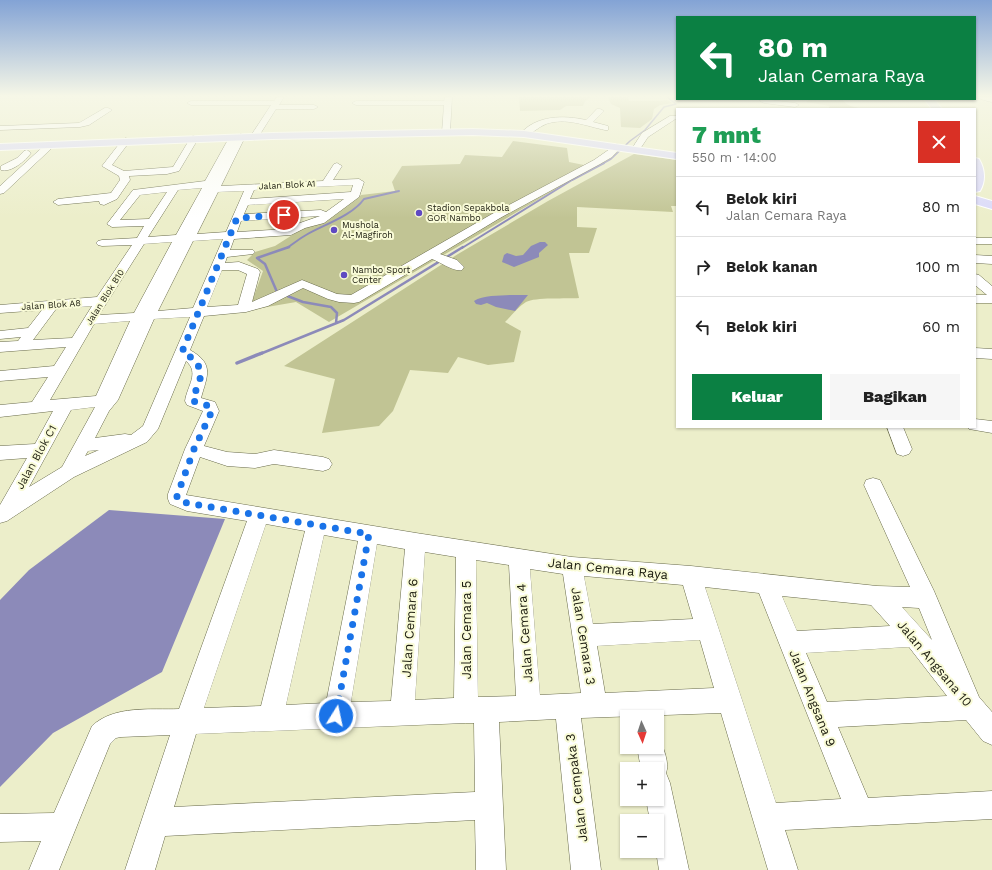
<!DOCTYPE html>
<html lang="id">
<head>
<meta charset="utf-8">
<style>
  body { margin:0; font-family:"Work Sans",sans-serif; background:#f6f6f6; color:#222; height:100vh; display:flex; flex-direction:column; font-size:15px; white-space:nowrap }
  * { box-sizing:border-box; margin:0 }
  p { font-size:13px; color:#767676 }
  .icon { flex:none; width:22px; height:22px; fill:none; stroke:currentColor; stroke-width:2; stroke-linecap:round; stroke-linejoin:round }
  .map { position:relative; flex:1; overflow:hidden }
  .side { position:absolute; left:676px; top:108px; width:300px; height:320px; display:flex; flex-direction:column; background:#fff; border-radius:0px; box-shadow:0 1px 3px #0004 }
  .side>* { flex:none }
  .top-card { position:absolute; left:676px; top:16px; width:300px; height:84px; border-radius:0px; box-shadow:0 1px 3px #0004; background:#0b8043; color:#fff; overflow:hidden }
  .needle { width:26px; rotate:177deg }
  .controls { position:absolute; left:620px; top:710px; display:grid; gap:8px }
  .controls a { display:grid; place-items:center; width:44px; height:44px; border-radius:0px; background:#fff; box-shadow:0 1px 3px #0004; font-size:20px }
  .pin { position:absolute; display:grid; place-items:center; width:34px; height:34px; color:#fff; margin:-17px; border:2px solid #fff; border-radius:50%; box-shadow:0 1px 4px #0007 }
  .me { position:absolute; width:44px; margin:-22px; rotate:10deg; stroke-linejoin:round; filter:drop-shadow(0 0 3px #0008) }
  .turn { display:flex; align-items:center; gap:14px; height:84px; padding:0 16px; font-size:18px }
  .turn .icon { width:52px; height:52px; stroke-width:2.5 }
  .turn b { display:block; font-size:28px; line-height:34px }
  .round { display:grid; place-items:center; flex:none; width:42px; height:42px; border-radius:0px; background:#f6f6f6 }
  .overview { display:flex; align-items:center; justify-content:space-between; height:68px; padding:0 16px }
  h1 { font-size:24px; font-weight:800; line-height:30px; color:#1e9e55 }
  .button { display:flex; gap:8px; margin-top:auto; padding:8px 16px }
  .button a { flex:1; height:46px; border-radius:0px; background:#0b8043; color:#fff; font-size:16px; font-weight:800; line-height:46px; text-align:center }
  .button a+a { background:#f6f6f6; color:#222 }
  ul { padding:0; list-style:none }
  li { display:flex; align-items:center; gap:12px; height:60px; padding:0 16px; border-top:1px solid #e0e0e0 }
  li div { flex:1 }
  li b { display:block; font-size:15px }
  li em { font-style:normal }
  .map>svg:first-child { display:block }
  .green { fill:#c1c494 }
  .water { fill:#8c8ab9 }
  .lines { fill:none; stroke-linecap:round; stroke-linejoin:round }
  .stream-far3 { stroke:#8c8ab9; stroke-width:1.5 }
  .stream-far2 { stroke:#8c8ab9; stroke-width:2 }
  .stream-far1 { stroke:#8c8ab9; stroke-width:2.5 }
  .stream { stroke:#8c8ab9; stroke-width:3.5 }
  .minor-casing { stroke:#696b4b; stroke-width:1 }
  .major-casing { stroke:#fff; stroke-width:2 }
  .minor { fill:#fff; fill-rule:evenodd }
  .major { fill:#dbdafa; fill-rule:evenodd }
  .route { stroke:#1a73e8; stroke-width:7; stroke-dasharray:0 12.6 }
  .poi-dot { fill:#5f49c2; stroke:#f9fbd7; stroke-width:1.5 }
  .labels { text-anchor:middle; stroke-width:4; stroke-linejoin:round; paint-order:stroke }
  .far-street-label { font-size:9px; fill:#1c1c0f; stroke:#f9fbd7 }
  .far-poi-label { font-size:9px; fill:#1c1c0f; stroke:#f9fbd7; text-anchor:start }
  .street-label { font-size:11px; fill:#1c1c0f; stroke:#f9fbd7 }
  .near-street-label { font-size:13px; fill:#1c1c0f; stroke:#f9fbd7 }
</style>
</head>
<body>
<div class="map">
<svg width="992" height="870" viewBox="0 0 992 870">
  <rect width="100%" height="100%" fill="#eceeca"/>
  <!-- green -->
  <path class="green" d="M519 97H592L585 101 583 106H566L560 110 520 111Z
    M608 97H628L629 101H659L667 100 672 103 660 105 654 109 652 119 640 128 621 127 620 108 611 104Z
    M810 99H842C849 110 865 108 877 109H828L830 106 806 102Z
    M513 141 567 148 569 162 594 167 329 322 296 302 249 310 263 271 247 260 255 252 275 246 308 225 326 222 361 195 395 191 392 182 402 166 460 164 465 155 502 157Z
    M634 154 677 160V206H671L673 212 577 207V227L597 228 589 253H569L579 298C567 299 535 297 526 302 518 307 512 315 505 322L521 331 514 362 488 365 458 357 448 373 410 370 393 411 379 426 322 433 335 379 284 366 458 254 548 201Z"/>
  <!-- water -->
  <path class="water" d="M540 242H545L548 245 539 253V257L514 267 502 262 504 255 507 253 516 256 523 255 531 246Z
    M511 295H528L515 311 496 307 487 303 481 305 476 304 474 301C483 295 500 296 511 295Z
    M109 510 225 519 162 672 53 733 0 787V600L29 570Z"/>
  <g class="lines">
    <!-- stream-far3 -->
    <path class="stream-far3" d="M602 164 611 159 630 141 645 130 664 107 676 104 667 97"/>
    <!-- stream-far2 -->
    <path class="stream-far2" d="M287 248C293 244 299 239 306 235 323 225 352 216 364 199L399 191
      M462 248 572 180 604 163"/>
    <!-- stream-far1 -->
    <path class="stream-far1" d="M289 247 257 258 265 264 277 292 303 302 331 307 337 313 336 323
      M260 354 344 320 463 247"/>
    <!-- stream -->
    <path class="stream" d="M237 363 262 353"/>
    <defs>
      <path id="minor" d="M277 97H284L279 105H314L318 107 314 109H276L257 139 254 140 250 137 271 105H191L187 103 191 101H274Z
        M445 97H452L450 132 446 134 442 132 444 105H356L352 103 356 101H444Z
        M976 97H992V102C990 102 977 98 976 97Z
        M761 99 795 103 799 105 795 107 764 103 760 101Z
        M105 108H108L112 110 89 125 80 127 0 130V126L79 123Z
        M597 109H600L604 111 593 122 608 126V130H605C586 126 566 117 546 124 538 127 532 134 524 137L520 134C536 115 564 115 586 120Z
        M670 116H676L677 118 648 137 638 152H632L631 150 642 133Z
        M241 134 245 137 221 186 323 181 334 164 337 163 342 166 333 180 359 179 364 182 359 197 324 223 305 228 291 235 234 239 230 250H253L255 252 253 254 227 257 225 263 239 262 258 269 260 272 252 302 302 280 337 294 351 295 492 214 594 160 617 144 621 147 612 157 600 164 500 218 440 254 457 260 464 267 462 270C454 272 440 262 432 259L359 302 354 303 339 302 328 299 303 288 268 306 246 312 204 316 190 350C215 364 207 376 201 398L215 402 219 411 204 446 227 452 255 454 274 450 323 457 329 459 332 464 329 469 323 471 274 464 255 468 227 466 200 457 186 495 416 533 572 557 691 566 877 586 910 587 864 485 866 480 873 478 880 480 934 591 979 697 992 712V745L983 741 966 720 838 727 868 798 992 791V819L785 830 798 870H768L721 713 581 718 601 870H571L556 719 499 722 506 870H476L475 820 165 836 155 870H125L170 735 121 737 116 738 110 744 59 870H29L41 841 0 842V814L54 813 92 726C114 705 151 710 179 709L247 521 187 511 170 504 168 499V494L185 449 203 411 187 405 185 401C187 386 200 373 186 361L158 429 147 442 74 477 7 521 0 523V505L27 458 0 460V446L35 444 53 411 0 417V405L32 402 48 377 0 381V371L54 366 66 347 0 352V342L18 341 21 337 0 339V331L28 328 42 310 0 313V305L97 297 132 245 102 246 98 245 96 243 98 241 102 240 137 238 144 226 112 227 107 224 133 190 205 181 230 136 237 137ZM353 185 351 192 250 199 254 190ZM202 188 176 235 148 237 178 190ZM244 191 226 232 197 234 218 192ZM167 192 149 219 120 220 140 195ZM344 199 326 212 321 210 244 214 248 205ZM320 216 297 224 288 229 237 232 241 221ZM223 239 193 308 158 311 193 241ZM172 242 134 313 99 315 144 244ZM222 270H238L247 274 238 305 207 307ZM92 306 72 338 33 340 56 309ZM190 317 143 426 131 435 125 434 95 438 109 411 118 400 154 319ZM130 321 96 396 50 400 94 324ZM95 407 62 467 29 487 71 410ZM99 450 85 456 88 451ZM266 524 305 531 261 706 204 708ZM324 535 358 541 326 703 286 705ZM377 544 405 549 391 701 351 702ZM425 552 456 557 454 698 415 700ZM476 560 509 565 516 696 478 697ZM530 569 563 574 581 693 540 695ZM584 576 683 585 693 619 593 624ZM705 587 759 593 841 799 776 803ZM782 596 871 605 890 626 797 631ZM902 607 919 608 932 640ZM700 640 714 688 605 693 597 646ZM909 647 947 696 827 702 806 653ZM466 723H474L475 792 174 807 196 734Z
        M194 136 198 139 179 171 167 174 129 176 130 180 117 199 104 205 100 204 99 201 58 205 53 202 58 199 111 193 120 180 119 176 102 166 123 139 126 138 130 141 112 165 124 171 173 167 191 137Z
        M50 142 54 145 53 147 4 193 0 194V186L47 143Z
        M27 150 31 153C25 161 11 173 1 170V166L17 158 24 151Z
        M975 238H992V244H975Z
        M975 255 992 256V264L975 263Z
        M975 274 979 275 992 286V303H975V295H987L975 285Z
        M975 348 992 349V359L975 358Z
        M975 419 992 421V433L969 429 968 427H975Z
        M887 427H903L912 449 909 454 903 456 897 454Z
        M657 737 659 738C663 747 670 763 666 773L670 783 689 870H659L656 851 657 821H650L646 799H657V769H641L637 747H657Z"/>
      <path id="major" d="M924 99H934L942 109H932Z
        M473 129 524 131 677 153V159L524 137 473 135 272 139 0 150V144L272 133Z
        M975 158 979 159C985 169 986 181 980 191L975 192Z
        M975 196 992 201V209L975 204Z"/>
    </defs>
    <!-- minor casing -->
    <use href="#minor" class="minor-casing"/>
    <!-- major casing -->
    <use href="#major" class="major-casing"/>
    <!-- minor -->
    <use href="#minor" class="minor"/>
    <!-- major -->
    <use href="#major" class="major"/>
  </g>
  <!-- sky -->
  <linearGradient id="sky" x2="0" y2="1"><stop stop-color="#83a3d5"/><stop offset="0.44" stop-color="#f6f7e7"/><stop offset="1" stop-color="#f6f7e7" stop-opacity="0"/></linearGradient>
  <rect width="992" height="218" fill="url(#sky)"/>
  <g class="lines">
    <!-- route -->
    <path class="route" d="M284 215 237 218 182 352C195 358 204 368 199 383 197 389 193 395 193 401L209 406 212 411 194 449 177 496V499L187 503 369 534 336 716"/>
  </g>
  <!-- markers -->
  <g class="poi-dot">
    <circle cx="419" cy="213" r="4"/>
    <circle cx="334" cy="230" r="4"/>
    <circle cx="344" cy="275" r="4"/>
  </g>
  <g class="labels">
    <!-- far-street labels -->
    <g class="far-street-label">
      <text transform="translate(287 185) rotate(-3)" y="3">Jalan Blok A1</text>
      <text transform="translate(105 297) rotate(-58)" y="3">Jalan Blok B10</text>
      <text transform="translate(51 305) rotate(-4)" y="3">Jalan Blok A8</text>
    </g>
    <!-- far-poi labels -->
    <g class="far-poi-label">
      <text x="427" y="211">Stadion Sepakbola<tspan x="427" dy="10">GOR Nambo</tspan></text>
      <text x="342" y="228">Mushola<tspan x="342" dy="10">Al-Magfiroh</tspan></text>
      <text x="352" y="273">Nambo Sport<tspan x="352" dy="10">Center</tspan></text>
    </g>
    <!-- street labels -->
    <g class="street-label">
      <text transform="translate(36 457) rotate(-61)" y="4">Jalan Blok C1</text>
    </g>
    <!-- near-street labels -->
    <g class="near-street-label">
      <text transform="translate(608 568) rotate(6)" y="5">Jalan Cemara Raya</text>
      <text transform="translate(409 628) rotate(-86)" y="5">Jalan Cemara 6</text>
      <text transform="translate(466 630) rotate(-90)" y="5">Jalan Cemara 5</text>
      <text transform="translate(524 633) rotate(-94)" y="5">Jalan Cemara 4</text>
      <text transform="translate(584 636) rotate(81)" y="5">Jalan Cemara 3</text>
      <text transform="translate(935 663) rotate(50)" y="5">Jalan Angsana 10</text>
      <text transform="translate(813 698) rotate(68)" y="5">Jalan Angsana 9</text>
      <text transform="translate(576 788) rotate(-97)" y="5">Jalan Cempaka 3</text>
    </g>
  </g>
</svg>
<div class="controls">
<a><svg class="needle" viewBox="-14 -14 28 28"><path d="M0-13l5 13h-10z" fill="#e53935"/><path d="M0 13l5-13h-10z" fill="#767676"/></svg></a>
<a>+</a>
<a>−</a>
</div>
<div class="pin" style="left:284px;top:215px;background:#d93025"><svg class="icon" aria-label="arrive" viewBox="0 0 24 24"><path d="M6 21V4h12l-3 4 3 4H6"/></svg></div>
<svg class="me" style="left:336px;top:716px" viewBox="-20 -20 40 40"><circle r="17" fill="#1a73e8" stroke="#fff" stroke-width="3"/><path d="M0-11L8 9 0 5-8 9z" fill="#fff"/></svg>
<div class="top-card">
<div class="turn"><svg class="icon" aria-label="left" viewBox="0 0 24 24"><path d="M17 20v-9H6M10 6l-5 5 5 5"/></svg><div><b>80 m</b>Jalan Cemara Raya</div></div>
</div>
<section class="side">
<div class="overview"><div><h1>7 mnt</h1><p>550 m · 14:00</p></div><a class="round" style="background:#d93025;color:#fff"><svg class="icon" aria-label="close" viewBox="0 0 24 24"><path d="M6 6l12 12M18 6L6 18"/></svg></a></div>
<ul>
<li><svg class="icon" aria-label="left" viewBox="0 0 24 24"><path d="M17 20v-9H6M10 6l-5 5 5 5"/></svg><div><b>Belok kiri</b><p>Jalan Cemara Raya</p></div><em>80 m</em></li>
<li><svg class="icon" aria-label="right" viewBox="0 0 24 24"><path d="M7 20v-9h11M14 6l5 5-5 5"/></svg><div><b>Belok kanan</b></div><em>100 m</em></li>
<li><svg class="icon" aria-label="left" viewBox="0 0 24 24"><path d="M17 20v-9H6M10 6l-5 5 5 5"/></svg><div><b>Belok kiri</b></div><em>60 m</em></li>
</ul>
<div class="button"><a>Keluar</a><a>Bagikan</a></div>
</section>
</div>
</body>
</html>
